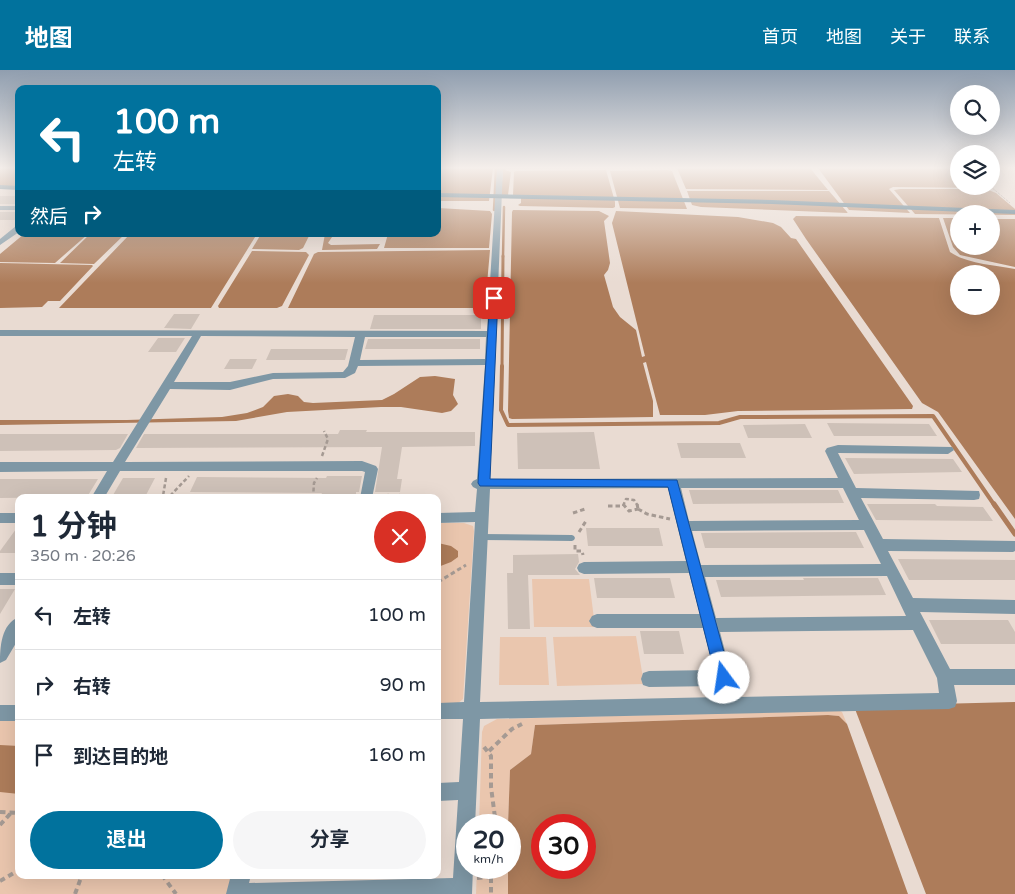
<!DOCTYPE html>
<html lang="zh">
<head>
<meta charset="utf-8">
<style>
  body { margin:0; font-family:"Varela Round","Noto Sans SC",sans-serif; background:#f6f6f7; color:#1f2937; height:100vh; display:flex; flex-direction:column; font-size:19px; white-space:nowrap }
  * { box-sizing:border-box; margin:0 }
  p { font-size:16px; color:#747a83 }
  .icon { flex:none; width:28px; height:28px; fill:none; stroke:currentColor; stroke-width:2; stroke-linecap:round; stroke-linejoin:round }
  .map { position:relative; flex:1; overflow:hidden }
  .details { position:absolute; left:15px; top:424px; width:426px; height:385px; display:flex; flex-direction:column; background:#fff; border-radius:10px; box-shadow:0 5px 20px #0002 }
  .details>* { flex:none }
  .hud { position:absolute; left:15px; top:15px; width:426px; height:152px; border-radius:10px; box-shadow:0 5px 20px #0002; background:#01729d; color:#fff; overflow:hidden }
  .controls { position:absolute; left:950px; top:15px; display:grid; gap:10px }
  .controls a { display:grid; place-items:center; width:50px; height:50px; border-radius:50%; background:#fff; box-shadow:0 5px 20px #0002; font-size:25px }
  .speed { position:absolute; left:456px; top:744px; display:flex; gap:10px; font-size:25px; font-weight:700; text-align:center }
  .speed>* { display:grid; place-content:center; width:65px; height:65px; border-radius:50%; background:#fff; box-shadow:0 5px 20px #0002; line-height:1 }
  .speed small { font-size:12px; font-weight:400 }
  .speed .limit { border:8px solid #d22; background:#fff; color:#111 }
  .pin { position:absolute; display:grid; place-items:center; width:42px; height:42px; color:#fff; margin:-21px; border-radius:10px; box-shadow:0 2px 8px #0006 }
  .me { position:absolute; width:55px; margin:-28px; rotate:346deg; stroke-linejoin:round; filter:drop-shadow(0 0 4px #0008) }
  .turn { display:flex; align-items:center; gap:18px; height:105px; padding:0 15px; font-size:22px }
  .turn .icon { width:65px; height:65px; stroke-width:2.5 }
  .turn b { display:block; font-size:35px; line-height:42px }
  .then { display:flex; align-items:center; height:48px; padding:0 15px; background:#0003; gap:10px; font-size:19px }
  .round { display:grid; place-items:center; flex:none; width:52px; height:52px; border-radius:26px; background:#f6f6f7 }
  .overview { display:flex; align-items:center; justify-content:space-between; height:85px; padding:0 15px }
  h1 { font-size:30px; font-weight:700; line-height:38px }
  .cta { display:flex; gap:10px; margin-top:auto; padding:10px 15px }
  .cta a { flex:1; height:58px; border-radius:30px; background:#01729d; color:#fff; font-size:20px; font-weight:700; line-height:58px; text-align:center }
  .cta a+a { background:#f6f6f7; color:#1f2937 }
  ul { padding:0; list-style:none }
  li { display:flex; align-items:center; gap:15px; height:70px; padding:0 15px; border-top:1px solid #e0e1e3 }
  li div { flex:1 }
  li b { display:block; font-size:19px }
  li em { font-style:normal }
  header { display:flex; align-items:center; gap:30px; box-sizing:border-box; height:70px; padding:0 25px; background:#01729d; color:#fff }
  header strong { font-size:24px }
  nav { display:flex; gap:28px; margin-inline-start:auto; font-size:18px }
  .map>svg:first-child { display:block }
  .green { fill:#eac6ae }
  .water { fill:#ad7c5a; fill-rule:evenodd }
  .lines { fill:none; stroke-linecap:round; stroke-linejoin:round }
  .stream-far3 { stroke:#ad7c5a; stroke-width:2.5 }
  .stream-far2 { stroke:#ad7c5a; stroke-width:3 }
  .stream-far1 { stroke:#ad7c5a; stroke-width:4 }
  .stream { stroke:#ad7c5a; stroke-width:5 }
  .building { fill:#cec1b8 }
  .path-far3 { stroke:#a59a93; stroke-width:1; stroke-dasharray:2.5 1; stroke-linecap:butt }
  .path-far2 { stroke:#a59a93; stroke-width:2.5; stroke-dasharray:4 2.5; stroke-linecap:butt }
  .path-far1 { stroke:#a59a93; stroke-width:3; stroke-dasharray:4.5 3; stroke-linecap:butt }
  .path { stroke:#a59a93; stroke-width:4; stroke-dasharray:5.5 4; stroke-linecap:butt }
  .lane { fill:#7e97a5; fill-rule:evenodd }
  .street { fill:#7e97a5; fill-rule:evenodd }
  .primary { fill:#2b5b74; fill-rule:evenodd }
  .route { fill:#1a73e8; stroke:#114b97 }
</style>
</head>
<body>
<header>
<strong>地图</strong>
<nav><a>首页</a><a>地图</a><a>关于</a><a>联系</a></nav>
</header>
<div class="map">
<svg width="1015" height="824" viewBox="0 0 1015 824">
  <rect width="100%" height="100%" fill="#e9dbd2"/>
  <!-- green -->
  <path class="green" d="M438 453H464L473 456 474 461 463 629 456 635H438Z
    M532 509H589L595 557H534Z
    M636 566 644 614 557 616 553 567Z
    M500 567H546L549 615H499Z
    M838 640 842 642 847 654 839 646 828 645 535 655 531 684 510 700 508 755H479L482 662 484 656 497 649Z
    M0 650H19V805H234L230 824H0Z
    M477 798H508V824H476Z"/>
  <!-- water -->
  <path class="water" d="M3 98H19V119L0 118V100Z
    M438 98H493L489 131H438Z
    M503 98H669L506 99 505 100 511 102 508 125 501 127Z
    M677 98H810L828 120 686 119Z
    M818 98H959V116L988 118 893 117 889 119 910 143 849 140Z
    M606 100 615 132V137L613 138 520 136 518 135 521 133V128L513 125 514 102 516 101Z
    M667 100 672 101 687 139 620 138 610 101Z
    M900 119H986L996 123 1015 139V145L915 144 894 120Z
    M687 121H829L848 143 701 137 692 135Z
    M438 138 490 141 492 144 489 178H384L388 164H438Z
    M513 140 599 141 609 146 604 151 610 193 608 200 604 205 613 237 620 247 636 260 642 287 645 286 612 153 616 141 738 147 773 153 781 157 791 168 796 169 913 336 912 339 738 341 705 345H660L646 292 643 293 653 331V347L512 349 509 348 508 341 512 142Z
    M796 146 939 148 950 182C967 194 995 195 1015 199V449L938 342 922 333 806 169 793 149ZM959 204H991V236H959Z
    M943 148H959V176H991V149H1015V197L960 185 953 177Z
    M24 164H88L55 193 0 192V184Z
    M90 164H125L94 194 60 193Z
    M130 164H257L211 238H59Z
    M261 164H310L303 178 299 180 252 179Z
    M325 164H334L328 173 331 175 380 174 377 179 322 180Z
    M490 180 485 237 483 238H288L314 184 318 182Z
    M252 181 306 182 309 185 282 236 277 238H219L218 236Z
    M0 193 92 195 93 196 60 231H48L42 237 0 238Z
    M435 306 455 309 453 325 458 334 451 341 442 343 401 337H381L287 342 236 351 0 355V350H127L222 347 247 343 263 337 274 326 288 324 298 326 304 332 313 333 382 330 394 324 420 307Z
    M438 473 451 476 458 481V487L451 492 438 497Z
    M1015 632V824H926L855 639 858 636Z
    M828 645 839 646 847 654 908 824H508V798H510V755H508L510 700 531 684 535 655ZM542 755H585V798H542Z
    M0 675 19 676V724L0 722Z"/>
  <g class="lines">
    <!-- stream-far3 -->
    <path class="stream-far3" d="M494 140 496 98
      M503 187 504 137"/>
    <!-- stream-far2 -->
    <path class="stream-far2" d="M502 297 503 186"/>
    <!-- stream-far1 -->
    <path class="stream-far1" d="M502 296 501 340 508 355 719 353 740 347 933 346 995 436"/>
    <!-- stream -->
    <path class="stream" d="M994 434 1015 464"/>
  </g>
  <!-- building -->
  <path class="building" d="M0 126H19V134H0Z
    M0 142H19V150H0Z
    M174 244H200L191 259 164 258Z
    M374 245H481V259H370Z
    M158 268H185L176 282H148Z
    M368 269H480V279H365Z
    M271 279H348L345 290H266Z
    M230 289H257L252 299H224Z
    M827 353 929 354 937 366H834Z
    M805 354 812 368H748L743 355Z
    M340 360H367L366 362H475V376L402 377 397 409H402L400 422H375L382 377 136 378 144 364H338Z
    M594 362 600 399H518L517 363Z
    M0 364H128L120 378 116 380 0 381Z
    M677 373H740L746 388H681Z
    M845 388 953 389 962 402 854 404Z
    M327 406H362L359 422H356V425H321L322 423 190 422 197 407 326 408Z
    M123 408H155L146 425H113Z
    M0 409H98L87 427 0 428Z
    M689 420H838L844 433 693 434Z
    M867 434H935L937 436 983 437 993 451 876 450Z
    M19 455V483H0V481Z
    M586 458H659L663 476H588Z
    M856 462 864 478H705L701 463Z
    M578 484 579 492 575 499 580 505H528L530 559H508L507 503H513V485Z
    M898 489 1015 490V510H909Z
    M594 508H670L675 528H597Z
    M803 508H878L886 525 721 527 716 510H804Z
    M0 519H15L0 544Z
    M929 550H1008L1015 562V574H941Z
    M640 561H679L684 584H644Z"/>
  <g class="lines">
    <!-- path-far3 -->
    <path class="path-far3" d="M990 116 1010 133"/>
    <!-- path-far2 -->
    <path class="path-far2" d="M322 386 328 369 324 361
      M166 408 163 426 169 427 189 406
      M313 428 314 413 317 408
      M382 428 388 425 392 428
      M392 428 400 425
      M623 436 626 429 634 430 638 436"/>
    <!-- path-far1 -->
    <path class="path-far1" d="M623 434 629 441 638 439
      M637 434 638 439
      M608 436H623
      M638 439 647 444 670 449
      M573 443 585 439
      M579 462 586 451
      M575 475V481H582L583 485
      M438 512 466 495"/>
    <!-- path -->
    <path class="path" d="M484 677 491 686V717L496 755
      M489 681 512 659 522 654
      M0 742 19 743
      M0 755 11 743
      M491 798V824
      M162 805 176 824
      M477 808 491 807
      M0 811 19 800
      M75 824 82 805"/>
    <!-- lane -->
    <path class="lane" d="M481 464 572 465 574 466 575 468 574 470 572 471 481 470 479 469 478 467 479 465Z"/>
    <!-- street -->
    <path class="street" d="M497 98H503L490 409 838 408 825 381 827 378 838 375 952 377 954 380 948 384 838 383 856 418 979 421 980 425 979 429 974 430 861 428 883 469 1015 471V481L1013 482 888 481 913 528 1015 530V544L920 542 950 599H1015V615H954L957 631 955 637 949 639 480 649 475 755H468V798H473L472 824H226L231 805H251L249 813 453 808 458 730 438 731V713L459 712 463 649H438V633L464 632 475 452 438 453V443L475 442 477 419 473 417 471 414 473 411 477 409 485 295 358 296 355 303 345 308 273 309 230 320 170 319 125 392 362 391 376 396 378 399 372 428H360L365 402 362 401H120L104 428H91L107 401 0 402V392H113L192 266H0V260L487 261ZM201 266 355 267 348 296 343 302 273 303 230 312H174ZM365 267H486L485 289 360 290ZM668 418 686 491 584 492 579 494 577 498 579 502 584 504 689 503 700 544H597L592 546 589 551 592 556 597 558H703L714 600 649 601 643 603 641 609 643 615 649 617 718 616 721 627 480 632 490 419ZM681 418H843L859 450 689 451ZM864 460 881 494 701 495 692 461ZM887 506 906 546 716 548 705 507ZM913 560 937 608 939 623 737 627 720 562Z
      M0 136H19V140H0Z
      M16 156H19V162L0 175V169Z
      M0 443H19V453H0Z
      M0 503H19V515H0Z
      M19 547V568L6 590 0 593C0 577 1 554 19 547Z
      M0 635H19V651H0Z"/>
    <!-- primary -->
    <path class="primary" d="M0 115 19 116V120L0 119Z
      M438 123 772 130 1015 140V144L772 134 438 127Z"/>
  </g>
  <!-- sky -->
  <linearGradient id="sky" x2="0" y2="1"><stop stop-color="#909eaf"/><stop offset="0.46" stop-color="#f5efeb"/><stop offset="1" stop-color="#f5efeb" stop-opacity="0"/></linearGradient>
  <rect width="1015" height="213" fill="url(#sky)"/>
  <!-- route -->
  <path class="route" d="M494 225 498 228 490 409 677 410 731 608 729 613 724 615 718 613 716 608 668 417 480 416 478 413 490 228Z"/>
</svg>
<div class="controls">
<a><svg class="icon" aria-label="search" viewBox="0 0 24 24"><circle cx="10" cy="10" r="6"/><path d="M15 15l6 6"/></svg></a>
<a><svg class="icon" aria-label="layers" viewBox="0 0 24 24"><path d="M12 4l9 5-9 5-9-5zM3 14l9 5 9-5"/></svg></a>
<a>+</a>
<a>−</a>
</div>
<div class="speed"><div>20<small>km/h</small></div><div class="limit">30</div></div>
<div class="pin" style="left:494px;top:228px;background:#d93025"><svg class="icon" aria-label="arrive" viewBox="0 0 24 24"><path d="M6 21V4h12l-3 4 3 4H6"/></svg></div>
<svg class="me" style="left:724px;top:608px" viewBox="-20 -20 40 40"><circle r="19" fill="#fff"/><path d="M0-13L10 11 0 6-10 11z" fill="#1a73e8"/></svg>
<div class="hud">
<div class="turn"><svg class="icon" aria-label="left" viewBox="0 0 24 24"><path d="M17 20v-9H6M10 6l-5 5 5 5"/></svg><div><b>100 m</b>左转</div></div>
<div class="then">然后<svg class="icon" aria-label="right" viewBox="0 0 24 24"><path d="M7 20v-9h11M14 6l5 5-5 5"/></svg></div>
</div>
<section class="details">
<div class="overview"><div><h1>1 分钟</h1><p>350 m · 20:26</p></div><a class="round" style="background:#d93025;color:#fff"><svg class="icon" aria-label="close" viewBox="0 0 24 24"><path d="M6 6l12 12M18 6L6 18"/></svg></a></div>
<ul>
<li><svg class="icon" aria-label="left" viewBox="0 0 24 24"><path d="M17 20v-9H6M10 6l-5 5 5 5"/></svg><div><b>左转</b></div><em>100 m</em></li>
<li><svg class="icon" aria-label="right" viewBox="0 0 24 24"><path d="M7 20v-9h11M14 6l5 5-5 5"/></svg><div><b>右转</b></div><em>90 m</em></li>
<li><svg class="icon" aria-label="arrive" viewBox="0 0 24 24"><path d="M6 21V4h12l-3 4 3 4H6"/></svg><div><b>到达目的地</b></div><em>160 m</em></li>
</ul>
<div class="cta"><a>退出</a><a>分享</a></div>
</section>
</div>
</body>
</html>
